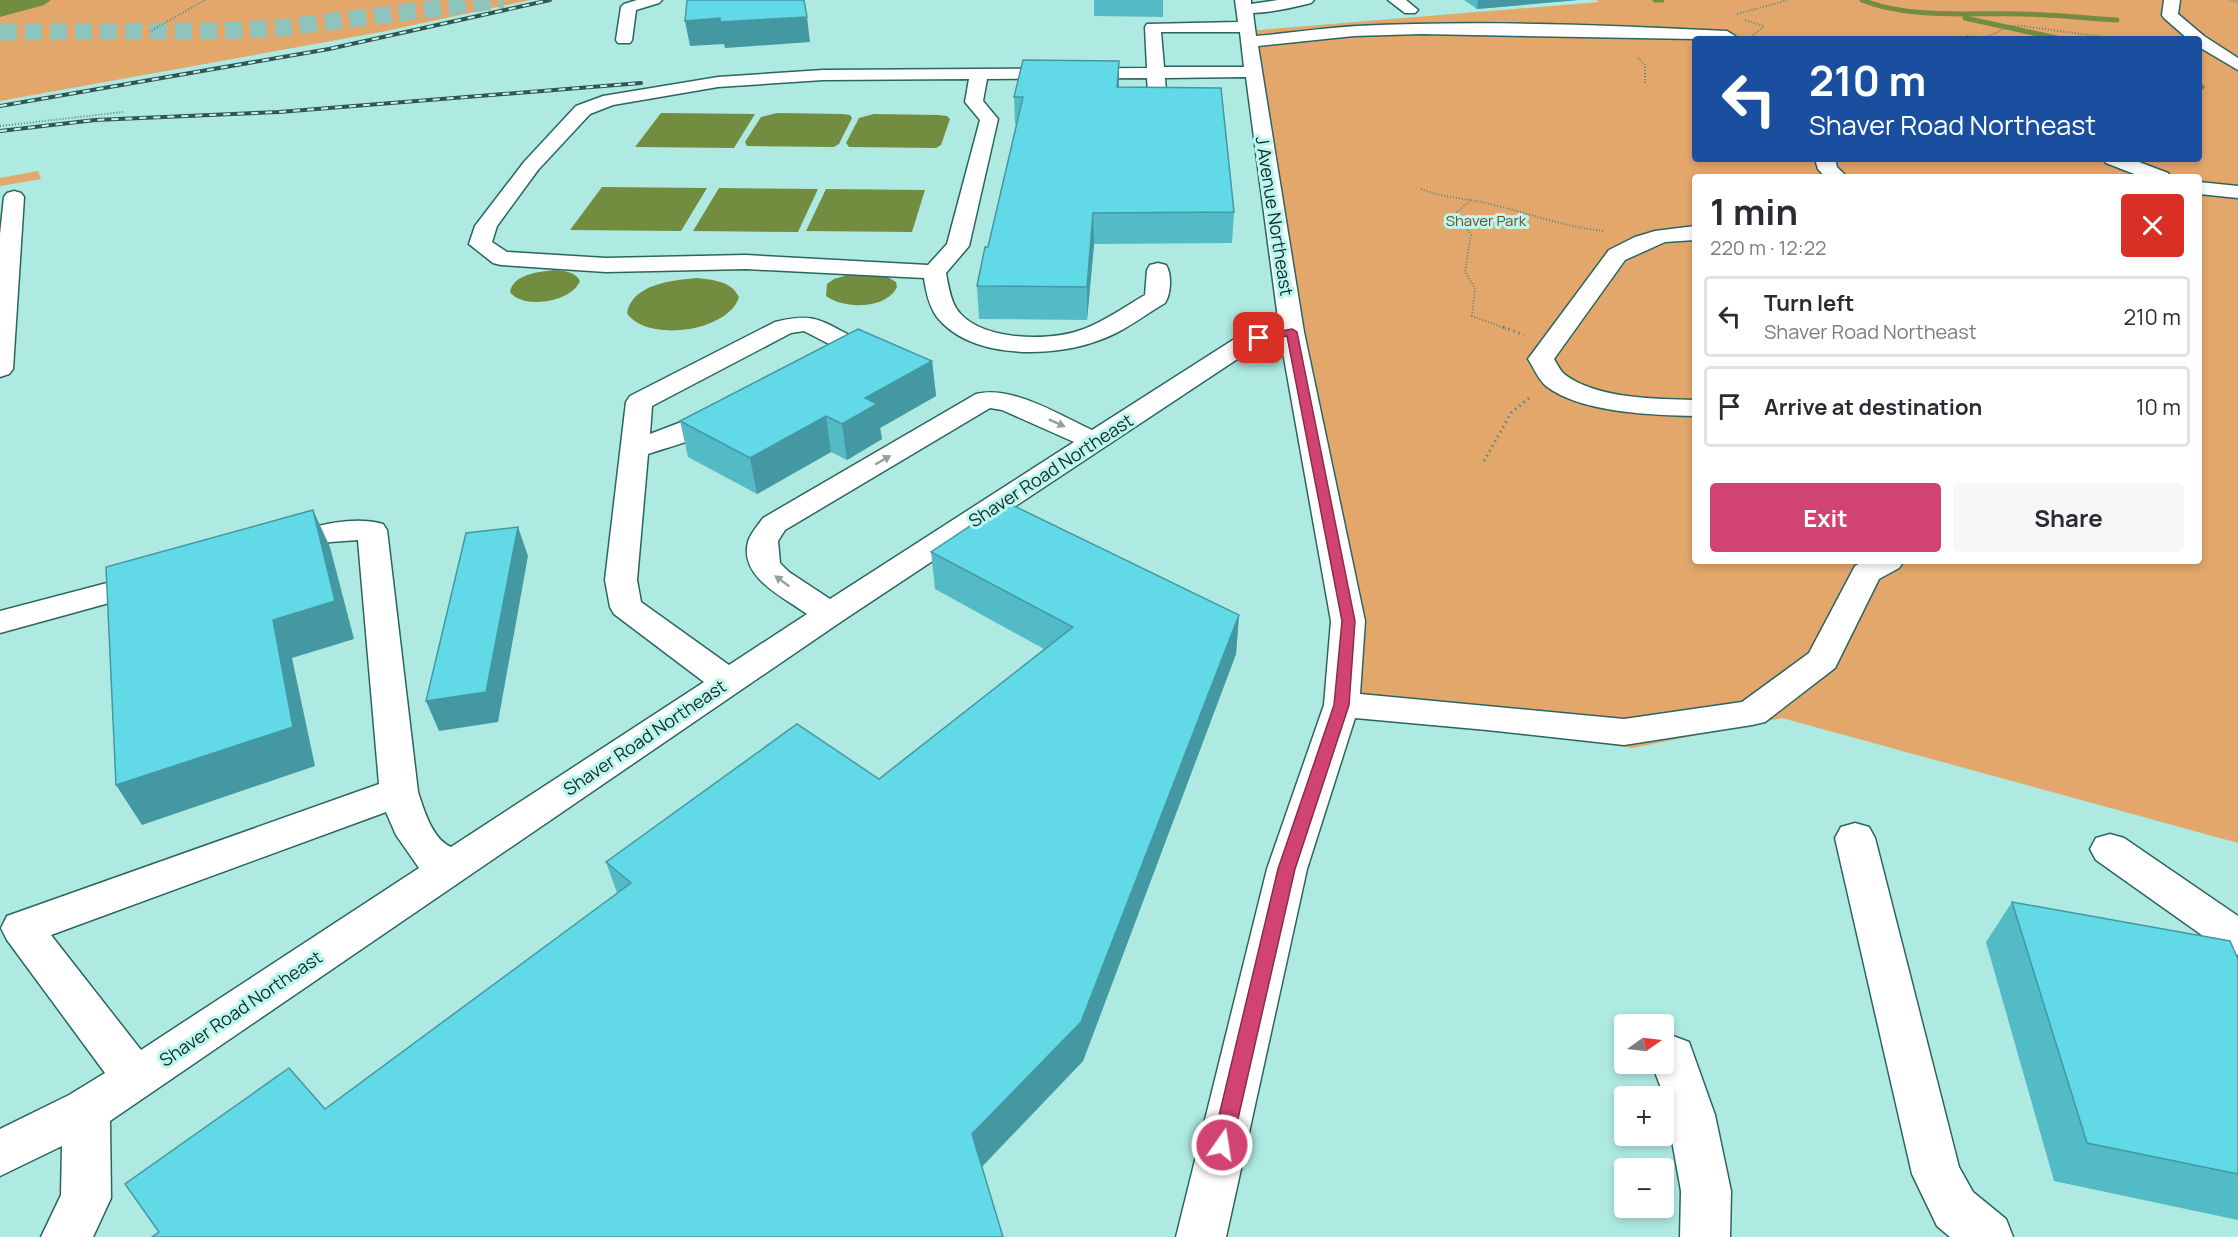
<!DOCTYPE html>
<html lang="en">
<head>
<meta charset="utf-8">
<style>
  body { margin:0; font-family:Manrope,sans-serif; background:#f7f7f7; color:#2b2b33; height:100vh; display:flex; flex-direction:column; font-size:22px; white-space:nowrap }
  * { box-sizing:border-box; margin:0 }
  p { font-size:20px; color:#7c7c81 }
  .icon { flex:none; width:33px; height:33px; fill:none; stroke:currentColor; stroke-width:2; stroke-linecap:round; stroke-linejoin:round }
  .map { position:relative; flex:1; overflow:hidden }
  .sheet { position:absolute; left:1692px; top:174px; width:510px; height:390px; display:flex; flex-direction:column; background:#fff; border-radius:6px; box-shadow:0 3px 9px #0003 }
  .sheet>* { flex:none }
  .top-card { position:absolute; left:1692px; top:36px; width:510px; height:126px; border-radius:6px; box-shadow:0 3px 9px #0003; background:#1a4fa0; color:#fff; overflow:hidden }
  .needle { width:39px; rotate:76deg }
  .tools { position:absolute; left:1614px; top:1014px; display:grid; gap:12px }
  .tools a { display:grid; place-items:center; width:60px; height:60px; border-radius:6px; background:#fff; box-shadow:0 3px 9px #0003; font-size:30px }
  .pin { position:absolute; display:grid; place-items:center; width:51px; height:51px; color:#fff; margin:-26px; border-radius:12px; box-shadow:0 3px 9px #0006 }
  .me { position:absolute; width:66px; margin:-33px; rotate:13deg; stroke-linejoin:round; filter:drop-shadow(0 0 4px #0008) }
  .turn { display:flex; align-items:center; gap:21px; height:126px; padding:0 18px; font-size:27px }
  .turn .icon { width:78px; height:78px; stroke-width:2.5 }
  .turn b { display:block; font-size:42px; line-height:51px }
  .round { display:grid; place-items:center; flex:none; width:63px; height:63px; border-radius:6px; background:#f7f7f7 }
  .summary { display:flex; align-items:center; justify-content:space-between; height:102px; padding:0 18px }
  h1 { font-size:36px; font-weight:700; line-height:45px }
  .cta { display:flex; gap:12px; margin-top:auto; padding:12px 18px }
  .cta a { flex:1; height:69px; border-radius:6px; background:#d14471; color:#fff; font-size:24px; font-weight:700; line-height:69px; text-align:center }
  .cta a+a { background:#f7f7f7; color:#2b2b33 }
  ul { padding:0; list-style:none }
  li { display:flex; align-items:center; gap:18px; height:81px; margin:0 12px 9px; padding:0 6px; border:3px solid #e1e1e2; border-radius:6px }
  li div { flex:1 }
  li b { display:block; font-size:22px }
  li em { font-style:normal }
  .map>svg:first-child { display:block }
  .green { fill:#e3a76b; fill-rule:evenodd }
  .water { fill:#738d40 }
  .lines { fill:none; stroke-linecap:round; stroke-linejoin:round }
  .stream { stroke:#738d40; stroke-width:5 }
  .minor-tunnel { stroke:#8fc4bc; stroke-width:17; stroke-dasharray:17 8; stroke-linecap:butt }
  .minor-casing { stroke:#2b655f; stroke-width:3 }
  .path-far1 { stroke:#5d8781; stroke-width:2; stroke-dasharray:1 2; stroke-linecap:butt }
  .path { stroke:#5d8781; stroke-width:3; stroke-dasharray:1.5 4; stroke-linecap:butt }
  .minor { fill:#fff; fill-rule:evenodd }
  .rail-casing { stroke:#355450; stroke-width:4 }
  .rail { stroke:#bbf7ee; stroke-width:2; stroke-dasharray:7; stroke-linecap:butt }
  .wall { fill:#53bbc6 }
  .shaded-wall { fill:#4498a1 }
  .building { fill:#61d9e6; stroke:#4498a1; stroke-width:1.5 }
  .oneway { fill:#95a09e }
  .route { fill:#d14471; stroke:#882c49; stroke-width:1.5 }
  .labels { text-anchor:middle; stroke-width:6; stroke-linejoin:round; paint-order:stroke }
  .far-park-label { font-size:15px; fill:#764c1e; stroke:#bbf7ee }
  .street-label { font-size:18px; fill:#132b28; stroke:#bbf7ee }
</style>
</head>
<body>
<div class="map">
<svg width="2238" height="1237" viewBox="0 0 2238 1237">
  <rect width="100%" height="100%" fill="#aeeae1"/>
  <!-- green -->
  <path class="green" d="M0 0H530L381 32 0 101Z
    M1596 0H2238V843L1782 718 1632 748 1342 705 1348 621 1247 31 1599 2ZM1695 39H2199V159H1695ZM1695 177H2199V561H1695Z
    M38 171 41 179 0 186V178Z"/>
  <!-- water -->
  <path class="water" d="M0 0H51L44 5 0 17Z
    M661 113 755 114 734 148 635 147Z
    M777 113 842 114 850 115 852 118 839 144 834 147 747 146 745 142 761 117Z
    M874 114 939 115 947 116 950 119 941 145 936 148 849 147 846 143 859 118Z
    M602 187 707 188 681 231 570 230Z
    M719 188 818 189 798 232 693 231Z
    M826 189 925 190 912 232 806 231Z
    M554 270C564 271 575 271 580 281 572 302 523 310 510 292 513 274 539 272 554 270Z
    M854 273 884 275 896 282 897 287C886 310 843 309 826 296L827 284 834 279Z
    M697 278C714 280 731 281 739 297 729 332 646 343 627 313 632 284 673 280 697 278Z"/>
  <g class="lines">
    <!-- stream -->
    <path class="stream" d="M1655 0H1662
      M1862 0C1912 20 1972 12 2025 14 2056 15 2087 18 2117 20
      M1965 18 2061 39
      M2199 86 2202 87"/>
    <!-- minor-tunnel -->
    <path class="minor-tunnel" d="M0 32 220 31 280 28 503 0"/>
    <defs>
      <path id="minor" d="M637 0H662L659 3 636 10 632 40 630 43H618L616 40 621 7 624 4Z
        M1235 0H1251V4L1278 0H1314L1311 3C1292 8 1273 12 1253 13L1256 36C1290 33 1323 28 1357 26 1480 20 1604 25 1727 31L1735 36 1733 39H1695L1421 34 1354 36 1258 46 1304 332 1365 621 1360 694 1624 719 1742 702 1809 653 1855 566 1864 561H1904L1899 568 1879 579 1835 668 1765 722 1752 725 1624 745 1487 730 1355 718 1307 869 1226 1237H1176L1267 869 1324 705 1331 621 1281 341 1254 348 842 621 110 1121 111 1198 93 1237H41L61 1195 62 1146 0 1176V1129L69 1095 105 1073 7 940 1 928 7 916 379 784 358 540 330 542 280 555 269 553 265 546 269 539C305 530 346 514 383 524L387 530 418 792C424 810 432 839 451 847L704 682 614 614 610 607 605 580 626 402 630 396 775 322C813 313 818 319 851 336 867 359 826 375 808 370L804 365 808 360 829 349V344L804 331 791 333 652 406 650 434 723 406 733 408 737 414C723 434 671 446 648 454L637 580 641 602 729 665 807 614C783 597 739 577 748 542 750 534 759 524 763 518L976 394C1012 385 1059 415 1092 430L1236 338 1279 326 1246 77 1165 78 1166 92 1163 96H1151L1148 92 1147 78 987 79 983 101 998 119 969 246 946 273C948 284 950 298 956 308 977 341 1048 342 1081 330 1104 322 1124 307 1145 295L1147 270 1150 265 1158 263 1166 265C1172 274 1171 294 1165 303 1143 316 1122 333 1097 341 1051 358 970 359 937 317 929 306 926 292 924 278L746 269 606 272 501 265 493 263 469 244 475 226 524 162 576 106 603 96 718 77 823 70 1147 68 1145 27 1147 24 1238 22ZM1161 32H1240L1244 67H1164ZM969 79 965 102 980 120 947 244 928 265 746 255 606 258 507 252 492 242 497 226 538 170 590 114 613 105 718 87 823 80ZM990 408 1002 410 1074 442 830 599 789 572 780 563 778 541 785 530ZM386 812 396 835 419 868 141 1050 51 935Z
        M1388 0H1406L1418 10 1415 13H1405Z
        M2164 0H2180L2178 14 2204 36 2238 58V70L2199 47V39H2188L2164 18 2162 15Z
        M1815 159H1835L1837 167 1847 177H1825L1818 169Z
        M2103 159H2131L2168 173 2171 177H2142L2106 163Z
        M2199 182 2238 186V198L2199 194Z
        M14 191 21 193 24 197 13 369 9 374 0 377V234L4 197 7 193Z
        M1695 226V240L1665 242 1625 260 1554 359C1557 364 1560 370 1564 374 1596 399 1657 399 1695 400V416C1652 415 1581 413 1546 386 1538 379 1534 368 1528 359L1609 250 1635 237 1655 231Z
        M149 572 160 575 165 582 160 589 0 633V611Z
        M1855 823 1869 827 1875 838 1959 1167 1973 1192 2006 1219 2013 1237H1950L1937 1226 1912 1174 1835 838 1841 827Z
        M2110 834 2124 838 2238 916V955L2223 950 2096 860 2090 849 2096 838Z
        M1673 1036 1689 1042 1715 1115 1731 1191 1730 1237H1680L1681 1191 1664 1096 1652 1064H1664V1039Z"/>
    </defs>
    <!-- minor casing -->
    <use href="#minor" class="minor-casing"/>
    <!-- path-far1 -->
    <path class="path-far1" d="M2230 0 2238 2
      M1737 14 1788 0
      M1745 20 1764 26 1753 35
      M149 32 205 0
      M1967 36 1985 38 2010 26H2022L2119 39
      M1638 58 1645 65V85
      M0 126 123 112
      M1421 189C1443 198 1467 198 1490 204 1528 213 1565 227 1604 231
      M1471 200 1457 212 1471 235 1465 272 1475 288 1472 316 1507 329"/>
    <!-- path -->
    <path class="path" d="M1503 327 1524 335
      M1484 461 1511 413 1529 398"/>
    <!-- minor -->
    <use href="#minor" class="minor"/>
    <defs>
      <path id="rail" d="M0 106 329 49 550 0
        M0 131 95 120 279 112 641 83"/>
    </defs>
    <!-- rail casing -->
    <use href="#rail" class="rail-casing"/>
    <!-- rail -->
    <use href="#rail" class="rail"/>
  </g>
  <!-- wall -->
  <path class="wall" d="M1094 0H1163V17L1094 16Z
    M1464 0H1578L1477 9Z
    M1119 87 1234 212 1232 243 1094 244 1087 320 979 319 977 286 988 247 1016 124H1015L1014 97Z
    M932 361 936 396 880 428 882 439 847 460 831 452 757 494 688 457 680 421Z
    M931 552 1239 615 1236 654 1083 1061 981 1167 325 1109 617 893 606 862 879 779 1044 649 935 589Z
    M2012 902 2238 959V1220L2054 1181 1986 942Z"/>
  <!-- shaded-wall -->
  <path class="shaded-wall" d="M1478 0H1578L1477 9Z
    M807 17 810 42 725 48 724 44 690 46 685 21 720 18Z
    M1119 61V87H1117Z
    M1093 213 1094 244 1087 320V287Z
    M932 361 936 396 880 428 882 439 847 460 842 424 865 398Z
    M826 416 831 452 757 494 750 458Z
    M313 510 330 547 354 639 292 658 315 766 142 825 116 785 273 620Z
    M518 527 528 556 498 722 439 731 426 701Z
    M1239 615 1236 654 1083 1061 977 1172 972 1134Z"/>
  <!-- building -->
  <path class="building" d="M687 0H804L807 17 720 22V18L685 21Z
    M1023 60 1119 61 1117 87 1221 88 1234 212 1093 213 1087 287 977 286 985 247H988L1023 97H1014Z
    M858 329 932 361 865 398 877 404 842 424 826 416 750 458 680 421Z
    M1006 502 1239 615 1081 1022 972 1134 1003 1237H152L159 1232 125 1184 289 1068 325 1109 631 883 606 862 797 724 879 779 1073 627 931 552Z
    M313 510 335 601 273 620 293 727 116 785 106 567Z
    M518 527 486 692 426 701 466 533Z
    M2012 902 2230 941 2238 959V1174L2087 1143Z"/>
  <!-- one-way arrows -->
  <defs><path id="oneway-solid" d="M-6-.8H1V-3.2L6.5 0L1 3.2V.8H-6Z" transform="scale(1.5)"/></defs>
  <g class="oneway">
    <use href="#oneway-solid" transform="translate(1057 423) rotate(24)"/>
    <use href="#oneway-solid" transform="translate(883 460) rotate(-30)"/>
    <use href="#oneway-solid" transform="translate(782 581) rotate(-144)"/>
  </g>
  <!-- route -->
  <path class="route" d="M1292 329 1297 332 1355 621 1349 705 1295 869 1232 1145 1229 1152 1222 1154 1215 1152 1212 1145 1278 869 1334 705 1342 621 1287 336 1259 341 1254 338 1259 335Z"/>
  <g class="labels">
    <!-- far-park labels -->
    <g class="far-park-label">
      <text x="1486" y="226">Shaver Park</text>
    </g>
    <!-- street labels -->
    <g class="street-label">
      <text transform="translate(1274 216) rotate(81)" y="6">J Avenue Northeast</text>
      <text transform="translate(1051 471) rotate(-33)" y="6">Shaver Road Northeast</text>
      <text transform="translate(645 738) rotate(-34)" y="6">Shaver Road Northeast</text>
      <text transform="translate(241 1009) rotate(-34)" y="6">Shaver Road Northeast</text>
    </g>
  </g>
</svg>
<div class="tools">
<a><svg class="needle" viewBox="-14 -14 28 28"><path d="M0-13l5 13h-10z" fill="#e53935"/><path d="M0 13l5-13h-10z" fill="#7c7c81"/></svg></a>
<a>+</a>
<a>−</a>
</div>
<div class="pin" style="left:1259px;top:338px;background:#d93025"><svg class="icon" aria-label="arrive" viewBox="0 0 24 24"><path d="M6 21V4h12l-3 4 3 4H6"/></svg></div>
<svg class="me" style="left:1222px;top:1145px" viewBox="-20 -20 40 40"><circle r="17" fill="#d14471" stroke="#fff" stroke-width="3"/><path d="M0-11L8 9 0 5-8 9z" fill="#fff"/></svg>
<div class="top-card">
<div class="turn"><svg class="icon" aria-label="left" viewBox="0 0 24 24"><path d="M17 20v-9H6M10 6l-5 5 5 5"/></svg><div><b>210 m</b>Shaver Road Northeast</div></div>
</div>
<section class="sheet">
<div class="summary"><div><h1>1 min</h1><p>220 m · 12:22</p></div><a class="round" style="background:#d93025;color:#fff"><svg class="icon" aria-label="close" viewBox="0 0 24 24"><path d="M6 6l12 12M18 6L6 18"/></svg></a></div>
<ul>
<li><svg class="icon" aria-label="left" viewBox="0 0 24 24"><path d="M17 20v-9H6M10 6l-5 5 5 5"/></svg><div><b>Turn left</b><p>Shaver Road Northeast</p></div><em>210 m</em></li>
<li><svg class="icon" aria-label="arrive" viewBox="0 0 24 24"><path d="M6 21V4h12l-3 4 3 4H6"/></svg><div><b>Arrive at destination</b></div><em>10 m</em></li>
</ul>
<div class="cta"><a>Exit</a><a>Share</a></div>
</section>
</div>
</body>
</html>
